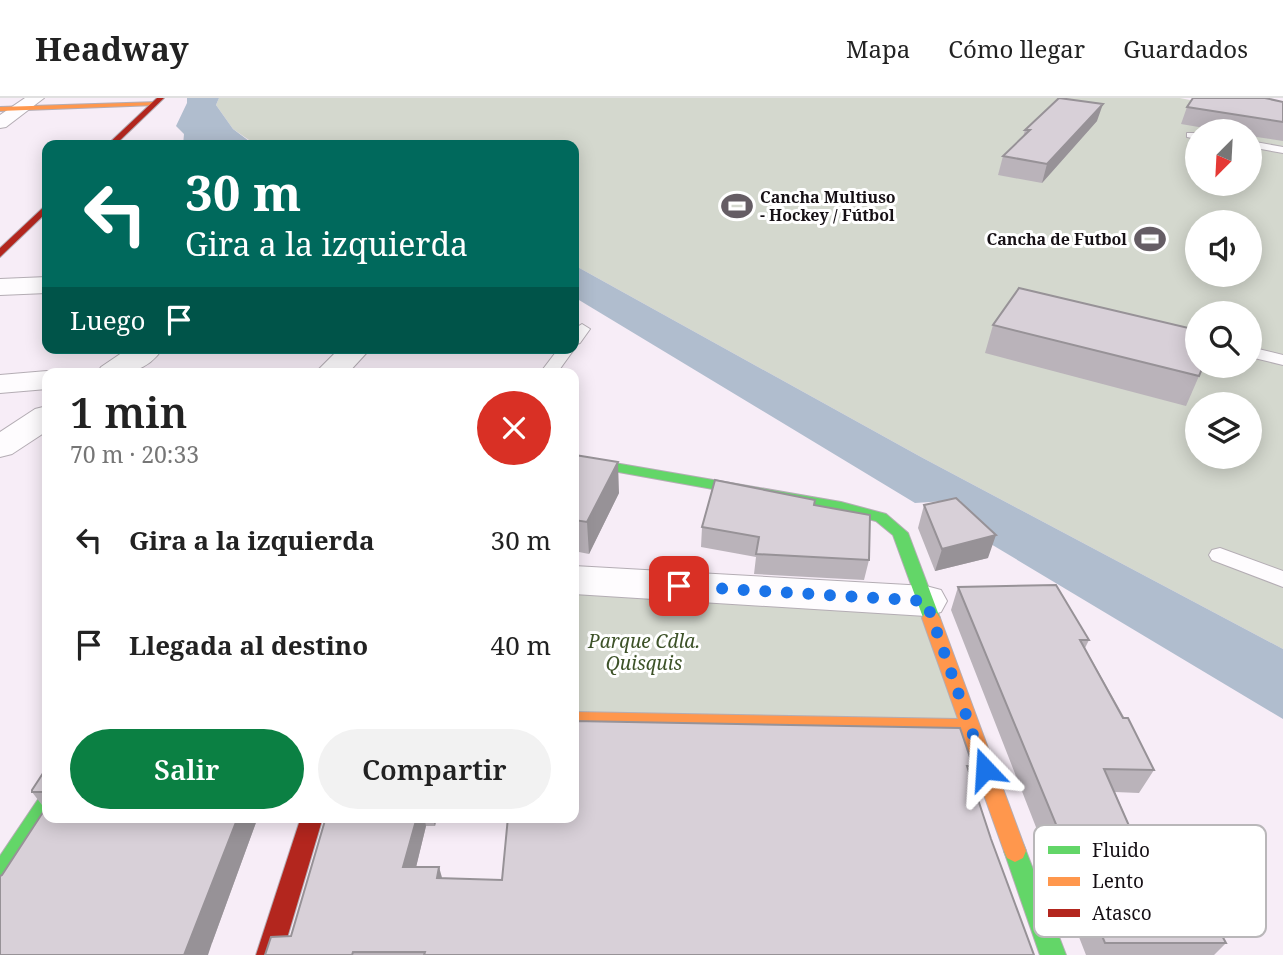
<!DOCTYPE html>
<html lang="es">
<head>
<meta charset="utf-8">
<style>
  body { margin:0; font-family:"Noto Serif",serif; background:#f2f2f2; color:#222; height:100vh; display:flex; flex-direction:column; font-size:26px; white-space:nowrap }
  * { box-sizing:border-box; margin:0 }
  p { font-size:23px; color:#767676 }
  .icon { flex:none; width:38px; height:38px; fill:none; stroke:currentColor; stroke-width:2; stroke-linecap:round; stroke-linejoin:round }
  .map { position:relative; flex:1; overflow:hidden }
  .details { position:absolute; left:42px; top:270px; width:537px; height:455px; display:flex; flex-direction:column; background:#fff; border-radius:14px; box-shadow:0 4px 18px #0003 }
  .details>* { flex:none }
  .banner { position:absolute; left:42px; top:42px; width:537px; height:214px; border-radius:14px; box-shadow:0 4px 18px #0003; background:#00695c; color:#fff; overflow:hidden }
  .needle { width:46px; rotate:204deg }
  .buttons { position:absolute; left:1185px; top:21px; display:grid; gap:14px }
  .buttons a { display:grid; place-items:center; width:77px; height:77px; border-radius:50%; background:#fff; box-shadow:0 4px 18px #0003; font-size:35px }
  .pin { position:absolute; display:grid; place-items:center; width:60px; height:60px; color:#fff; margin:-30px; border-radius:14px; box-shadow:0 4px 10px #0006 }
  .me { position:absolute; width:77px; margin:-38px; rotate:340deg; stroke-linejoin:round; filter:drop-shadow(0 0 5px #0008) }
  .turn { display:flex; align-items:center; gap:24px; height:147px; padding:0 28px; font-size:32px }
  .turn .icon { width:91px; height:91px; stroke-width:2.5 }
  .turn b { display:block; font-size:49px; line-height:60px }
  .then { display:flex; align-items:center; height:66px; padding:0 28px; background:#0003; gap:14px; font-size:26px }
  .round { display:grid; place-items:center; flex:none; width:74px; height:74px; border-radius:37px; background:#f2f2f2 }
  .headline { display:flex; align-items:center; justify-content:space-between; height:119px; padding:0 28px }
  h1 { font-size:42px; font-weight:600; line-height:52px }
  .cta { display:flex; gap:14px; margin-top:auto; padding:14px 28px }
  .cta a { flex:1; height:80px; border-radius:42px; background:#0b8043; color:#fff; font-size:28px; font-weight:600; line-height:80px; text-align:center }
  .cta a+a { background:#f2f2f2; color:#222 }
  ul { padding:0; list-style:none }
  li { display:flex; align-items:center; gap:21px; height:105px; padding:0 28px }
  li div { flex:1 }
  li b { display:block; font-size:26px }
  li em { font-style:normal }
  header { display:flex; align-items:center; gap:42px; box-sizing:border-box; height:98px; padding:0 35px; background:#fff; border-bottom:2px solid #e0e0e0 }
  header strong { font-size:33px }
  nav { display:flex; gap:38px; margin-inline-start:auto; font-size:24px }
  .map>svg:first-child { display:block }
  .green { fill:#d4d8ce; fill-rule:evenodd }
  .water { fill:#b0bdce }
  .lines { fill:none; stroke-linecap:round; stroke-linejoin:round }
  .lane-casing { stroke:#b4adb4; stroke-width:2 }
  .street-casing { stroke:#b4adb4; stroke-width:2 }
  .fast-casing { stroke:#b4adb4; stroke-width:2 }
  .slow-casing { stroke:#b4adb4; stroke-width:2 }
  .jam-casing { stroke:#b4adb4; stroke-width:2 }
  .lane { fill:#fefcfe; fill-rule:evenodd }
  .street { fill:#fefcfe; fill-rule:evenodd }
  .fast { fill:#63d668; fill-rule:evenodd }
  .slow { fill:#ff974d; fill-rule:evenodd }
  .jam { fill:#b3261e; fill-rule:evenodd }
  .wall { fill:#bab3ba }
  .shaded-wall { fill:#979297 }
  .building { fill:#d8d0d8; stroke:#979297; stroke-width:2 }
  .route { stroke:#1a73e8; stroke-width:12; stroke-dasharray:0 21.6 }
  .labels { text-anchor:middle; stroke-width:6; stroke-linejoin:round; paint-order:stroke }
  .far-poi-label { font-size:16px; font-weight:bold; fill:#161015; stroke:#fff; text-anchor:start }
  .park-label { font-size:19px; font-style:italic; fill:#3d5228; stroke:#fff }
  .key { fill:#fff; stroke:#b9b7b9; stroke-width:2 }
  .key-label { font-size:19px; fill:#161015 }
</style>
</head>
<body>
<header>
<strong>Headway</strong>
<nav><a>Mapa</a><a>Cómo llegar</a><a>Guardados</a></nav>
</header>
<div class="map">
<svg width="1283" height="857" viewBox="0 0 1283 857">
  <rect width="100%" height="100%" fill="#f7edf7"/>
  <!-- green -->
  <path class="green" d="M219 0H1180L1283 21V551L921 359 574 167V47H246L249 42 233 31 216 7ZM1197 33H1250V86H1197ZM1197 124H1250V177H1197ZM1197 215H1250V268H1197ZM1197 306H1250V359H1197Z
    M574 482 926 503 970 630 574 622Z"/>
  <!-- water -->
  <path class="water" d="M187 0H219L216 7 233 31 249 43 246 47H183L184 36 176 28 187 5Z
    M574 167 921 359 1283 551V621L969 433 960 402 915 405 574 199Z"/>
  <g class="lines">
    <defs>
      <path id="lane" d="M1187 35H1197V41L1187 39Z
        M1250 43 1283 49V55L1250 49Z
        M582 226 590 231 580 245 574 247V231Z
        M574 249 575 250 557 275H540L559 250Z
        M1250 249 1283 257V267L1250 259Z
        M1220 450 1283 473V489L1212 462 1209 457 1212 452Z"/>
      <path id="street" d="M25 0H44L6 29 0 30V17Z
        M47 179V195L0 197V181Z
        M129 250H163C146 276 125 275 97 275L101 269Z
        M340 250H371L348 275H315Z
        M47 273 55 275H47V291L0 295V277Z
        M47 308V333L12 356 0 359V334L35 311Z
        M574 468 926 488 941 492 947 503 941 514 926 518 574 496Z"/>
      <path id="fast" d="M574 358 841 404 886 416 908 435 940 520 937 525H925L893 437 876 423 841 414 574 366Z
        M47 697V719H51L8 786 0 789V758L39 700Z
        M1015 742 1023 746 1026 753 1066 857H1040L1004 753 1007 746Z"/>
      <path id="slow" d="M158 4 156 7 0 13V9Z
        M931 514 937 515 940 520 1026 753 1023 760 1015 764 1007 760 1004 753 963 638 574 630V614L958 621 922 520 925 515Z"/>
      <path id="jam" d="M157 0H164L115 47H107Z
        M47 106V114L0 159V150Z
        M301 719H323L282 857H256Z"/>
    </defs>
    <!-- lane casing -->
    <use href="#lane" class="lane-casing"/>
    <!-- street casing -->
    <use href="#street" class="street-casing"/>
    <!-- fast casing -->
    <use href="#fast" class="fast-casing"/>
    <!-- slow casing -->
    <use href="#slow" class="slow-casing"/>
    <!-- jam casing -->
    <use href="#jam" class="jam-casing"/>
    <!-- lane -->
    <use href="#lane" class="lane"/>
    <!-- street -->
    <use href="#street" class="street"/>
    <!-- fast -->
    <use href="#fast" class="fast"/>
    <!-- slow -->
    <use href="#slow" class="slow"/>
    <!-- jam -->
    <use href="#jam" class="jam"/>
  </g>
  <!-- wall -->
  <path class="wall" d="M1283 4V43L1250 38V33H1222L1181 26 1187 9Z
    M1097 23 1042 85 998 77 1003 58 1023 39 1025 32Z
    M993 227 1199 278 1186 308 985 255Z
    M574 359 619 395 589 456 574 453Z
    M814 407 869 462 864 482 754 476 756 459 701 449 702 429Z
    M924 407 988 460 935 473 918 430Z
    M958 489 1089 542 1085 550 1154 672 1139 695 1115 694 1141 755 1211 793 1203 802 1226 845 1214 857H1086L951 512Z
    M574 623 973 668 970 675 991 741 1034 857H265L291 838 326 719H437L435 728H426L416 769 442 780 502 782Z
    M47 669V719H258L212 845 2 777 45 711 32 694Z"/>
  <!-- shaded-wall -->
  <path class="shaded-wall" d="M1103 6 1097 23 1042 85 1047 66Z
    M618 364 619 395 589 456 587 424Z
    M996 437 988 460 935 473 942 451Z
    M238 719H258L212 845 208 857H184Z
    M417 719H424L426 728 411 790 403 769Z
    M432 719H437L435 728Z
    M439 769 445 790 437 780Z"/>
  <!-- building -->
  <path class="building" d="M1059 0 1103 6 1047 66 1003 58 1030 32H1025Z
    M1193 0H1265L1283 4V24L1187 9Z
    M1019 190 1197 232V268H1203L1199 278 993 227Z
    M575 357 618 364 587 424 574 422V359Z
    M715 382 815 402 814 407 870 417 869 462 756 456 759 439 702 429Z
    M956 400 996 437 942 451 924 407Z
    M1056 487 1089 542H1080L1123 620H1128L1154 672 1104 671 1141 755 1192 756 1211 793H1198L1226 845H1105L958 489Z
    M574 623 960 630 973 668H967L991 741 1034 857H424L425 854H353L352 857H265L271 839 291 838 326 719H417L403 769H439L437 780 502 782 508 719H574Z
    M47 669V694H32V692Z
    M47 708V719H238L184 857H0V778L2 777Z"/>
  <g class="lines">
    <!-- route -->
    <path class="route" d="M679 488 926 503 985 671"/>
  </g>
  <!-- icons -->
  <defs>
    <symbol id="stadium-bare" viewBox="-9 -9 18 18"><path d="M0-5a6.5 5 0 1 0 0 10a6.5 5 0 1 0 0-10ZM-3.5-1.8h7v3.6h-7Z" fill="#655d64" stroke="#fff" stroke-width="2.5" paint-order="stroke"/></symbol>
  </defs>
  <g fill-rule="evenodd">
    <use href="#stadium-bare" x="715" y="86" width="44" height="44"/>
    <use href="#stadium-bare" x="1128" y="119" width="44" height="44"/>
  </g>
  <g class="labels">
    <!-- far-poi labels -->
    <g class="far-poi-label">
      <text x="760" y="105">Cancha Multiuso<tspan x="760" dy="18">- Hockey / Fútbol</tspan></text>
      <text x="1127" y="147" text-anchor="end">Cancha de Futbol</text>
    </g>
    <!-- park labels -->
    <g class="park-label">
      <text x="644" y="550">Parque Cdla.<tspan x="644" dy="22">Quisquis</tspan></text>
    </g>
  </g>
  <!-- legend -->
  <rect x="1034" y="727" width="232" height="112" rx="10" class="key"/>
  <rect x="1048" y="748" width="32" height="8" fill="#63d668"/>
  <rect x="1048" y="779" width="32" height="9" fill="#ff974d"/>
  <rect x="1048" y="811" width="32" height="8" fill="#b3261e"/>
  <g class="key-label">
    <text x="1092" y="759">Fluido</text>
    <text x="1092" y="790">Lento</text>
    <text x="1092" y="822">Atasco</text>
  </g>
</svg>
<div class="buttons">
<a><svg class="needle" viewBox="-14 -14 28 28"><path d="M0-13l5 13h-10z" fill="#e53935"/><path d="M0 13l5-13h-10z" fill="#767676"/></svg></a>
<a><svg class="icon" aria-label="sound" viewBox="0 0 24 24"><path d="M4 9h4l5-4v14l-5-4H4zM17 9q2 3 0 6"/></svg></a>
<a><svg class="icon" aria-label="search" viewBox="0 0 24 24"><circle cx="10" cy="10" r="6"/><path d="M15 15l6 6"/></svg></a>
<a><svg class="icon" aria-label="layers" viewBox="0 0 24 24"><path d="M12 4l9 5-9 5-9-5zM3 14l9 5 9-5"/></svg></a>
</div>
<div class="pin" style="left:679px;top:488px;background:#d93025"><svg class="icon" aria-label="arrive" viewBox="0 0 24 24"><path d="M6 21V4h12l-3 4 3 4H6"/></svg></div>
<svg class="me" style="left:985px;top:671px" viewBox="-20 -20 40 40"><path d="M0-17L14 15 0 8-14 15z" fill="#1a73e8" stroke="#fff" stroke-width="4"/></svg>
<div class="banner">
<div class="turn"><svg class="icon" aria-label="left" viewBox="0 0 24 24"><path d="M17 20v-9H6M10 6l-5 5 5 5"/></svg><div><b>30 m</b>Gira a la izquierda</div></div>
<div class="then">Luego<svg class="icon" aria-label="arrive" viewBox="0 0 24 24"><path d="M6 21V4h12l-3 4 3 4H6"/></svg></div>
</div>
<section class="details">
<div class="headline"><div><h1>1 min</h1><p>70 m · 20:33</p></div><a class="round" style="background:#d93025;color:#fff"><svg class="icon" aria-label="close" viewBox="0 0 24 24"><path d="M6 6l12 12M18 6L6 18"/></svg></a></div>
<ul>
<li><svg class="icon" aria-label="left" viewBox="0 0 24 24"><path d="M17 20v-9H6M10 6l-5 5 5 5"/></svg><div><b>Gira a la izquierda</b></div><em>30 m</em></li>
<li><svg class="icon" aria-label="arrive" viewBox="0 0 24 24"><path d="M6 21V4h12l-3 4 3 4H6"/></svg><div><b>Llegada al destino</b></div><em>40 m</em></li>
</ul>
<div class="cta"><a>Salir</a><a>Compartir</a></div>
</section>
</div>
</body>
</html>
